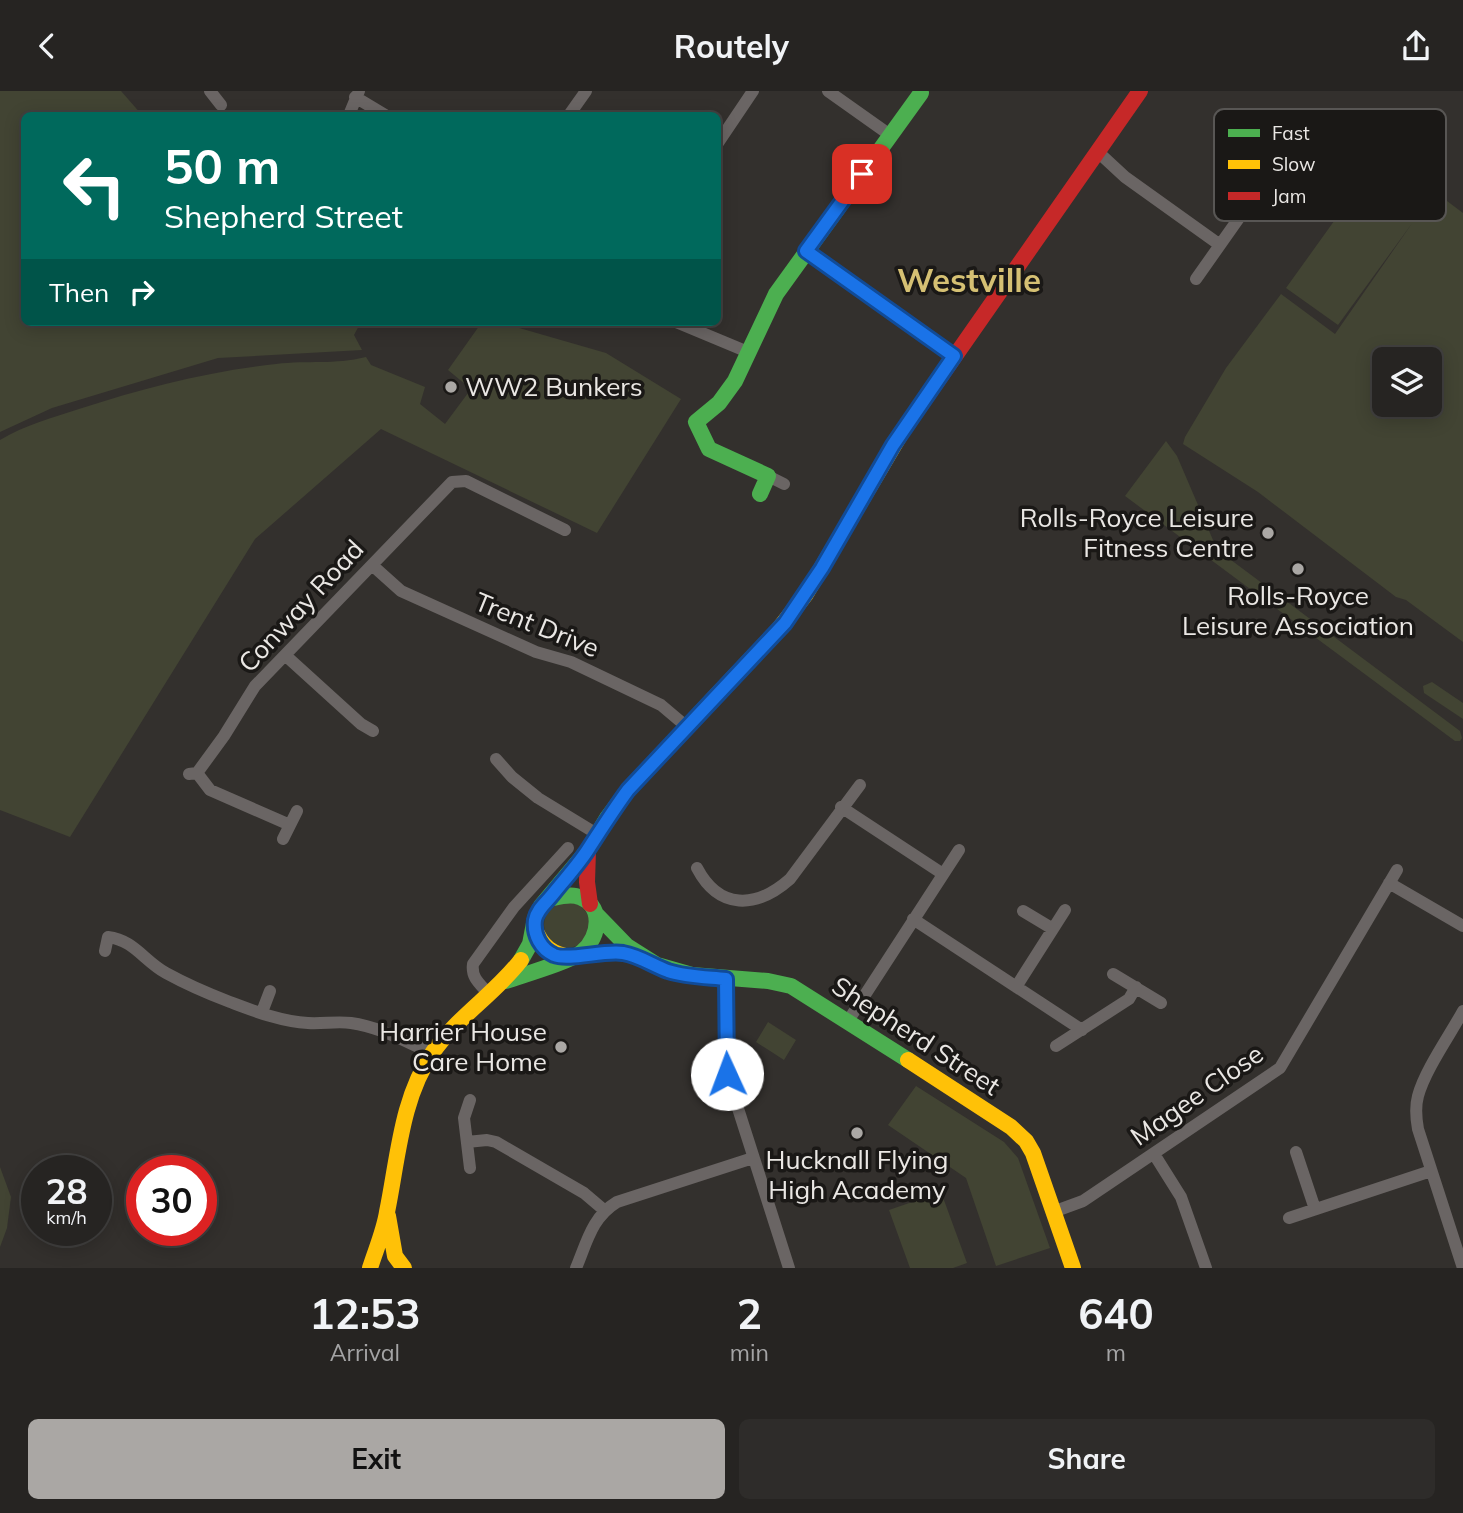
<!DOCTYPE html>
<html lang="en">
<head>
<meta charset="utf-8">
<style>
  body { margin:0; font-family:Mulish,sans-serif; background:#2e2c2a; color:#f1f3f6; height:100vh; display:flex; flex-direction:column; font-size:26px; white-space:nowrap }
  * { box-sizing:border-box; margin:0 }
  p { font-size:23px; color:#a4a4a5 }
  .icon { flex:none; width:38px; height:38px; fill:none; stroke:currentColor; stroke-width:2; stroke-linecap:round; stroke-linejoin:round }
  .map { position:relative; height:1177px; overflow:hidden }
  .drawer { display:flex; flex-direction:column; background:#262422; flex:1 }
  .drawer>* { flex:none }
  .banner { position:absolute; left:21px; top:21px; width:700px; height:214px; border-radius:10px; box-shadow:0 4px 18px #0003,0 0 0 2px #424140; background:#00695c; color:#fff; overflow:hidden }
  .tools { position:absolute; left:1372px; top:256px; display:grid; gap:14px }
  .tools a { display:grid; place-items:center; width:70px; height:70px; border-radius:10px; background:#262422; box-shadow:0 4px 18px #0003,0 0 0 2px #424140; font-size:35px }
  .speed { position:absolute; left:21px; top:1064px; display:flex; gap:14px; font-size:35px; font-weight:700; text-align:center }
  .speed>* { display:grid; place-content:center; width:91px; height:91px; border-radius:50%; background:#262422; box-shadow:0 4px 18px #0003,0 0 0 2px #424140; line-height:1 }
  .speed small { font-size:18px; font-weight:400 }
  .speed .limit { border:10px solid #d22; background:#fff; color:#111 }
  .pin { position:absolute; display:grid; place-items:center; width:60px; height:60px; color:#fff; margin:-30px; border-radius:14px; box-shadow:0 4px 10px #0006 }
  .me { position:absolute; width:77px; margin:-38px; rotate:358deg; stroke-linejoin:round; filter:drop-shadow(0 0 5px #0008) }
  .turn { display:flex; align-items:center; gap:24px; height:147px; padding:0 28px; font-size:32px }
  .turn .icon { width:91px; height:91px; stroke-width:2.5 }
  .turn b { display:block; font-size:49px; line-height:60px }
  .then { display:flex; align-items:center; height:66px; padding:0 28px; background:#0003; gap:14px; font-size:26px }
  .eta { display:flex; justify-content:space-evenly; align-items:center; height:119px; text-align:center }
  .eta b { font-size:42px; font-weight:700; line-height:49px }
  .primary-button { display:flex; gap:14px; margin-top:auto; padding:14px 28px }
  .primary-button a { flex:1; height:80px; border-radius:10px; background:#aaa7a4; color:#111; font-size:28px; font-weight:700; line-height:80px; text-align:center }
  .primary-button a+a { background:#2e2c2a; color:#f1f3f6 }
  header { display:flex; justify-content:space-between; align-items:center; height:91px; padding:0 28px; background:#262422; font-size:32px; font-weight:700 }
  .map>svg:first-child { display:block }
  .green { fill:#424433; fill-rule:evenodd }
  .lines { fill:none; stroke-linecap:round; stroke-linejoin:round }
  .street { stroke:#6a6564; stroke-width:12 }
  .fast { stroke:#4caf50; stroke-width:16 }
  .slow { stroke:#ffc107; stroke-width:16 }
  .jam { stroke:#c62828; stroke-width:16 }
  .route-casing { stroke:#114b97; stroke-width:18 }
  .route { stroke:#1a73e8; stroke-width:12 }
  .poi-dot { fill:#aaa7a4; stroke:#1a1816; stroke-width:2.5 }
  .labels { text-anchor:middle; stroke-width:7; stroke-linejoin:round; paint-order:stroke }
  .poi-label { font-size:26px; fill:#eae7e4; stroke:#1a1816; text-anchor:end }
  .street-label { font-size:26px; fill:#eae7e4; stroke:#1a1816 }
  .district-label { font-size:33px; font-weight:bold; fill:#d5c073; stroke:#1a1816 }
  .key { fill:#1a1816; stroke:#585654; stroke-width:2 }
  .key-label { font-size:19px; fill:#eae7e4 }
</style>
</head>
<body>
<header><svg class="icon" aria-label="back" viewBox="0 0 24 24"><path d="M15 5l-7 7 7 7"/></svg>Routely<svg class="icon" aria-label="share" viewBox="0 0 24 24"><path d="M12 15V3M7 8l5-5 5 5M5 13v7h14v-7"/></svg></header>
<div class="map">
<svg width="1463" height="1177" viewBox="0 0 1463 1177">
  <rect width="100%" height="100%" fill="#33302d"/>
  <!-- green -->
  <path class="green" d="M0 0H121L142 24H24V231H361L354 244 362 259 218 267 52 317 0 341Z
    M1370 80 1423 117 1435 101 1463 122V551L1406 509 1396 506 1258 401 1183 353 1185 346 1226 277 1281 203 1335 243 1413 131 1338 234 1286 197ZM1384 268H1430V313H1384Z
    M482 231H498L606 262 681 308 597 442 381 338 255 448 70 746 0 719V349C25 334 52 327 79 318 143 297 209 280 276 273 308 269 334 274 366 266L371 274 425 296 420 313 445 333 471 298 448 279Z
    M1166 350 1177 365 1213 449 1231 469 1460 640 1462 647 1460 650H1455L1125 405Z
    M1432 591 1463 612V628L1424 602 1423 595Z
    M544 834a23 23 0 1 1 46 0a23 23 0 1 1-46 0Z
    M768 931 796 949 784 969 756 951Z
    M916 995 1004 1051 1018 1067 1050 1157 996 1175 966 1087 888 1034Z
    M0 1076 11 1106 7 1137 0 1156Z
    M941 1101 967 1172 953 1177H910L889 1119Z"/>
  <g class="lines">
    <!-- street -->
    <path class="street" d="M210 0 221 14
      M828 0 890 44
      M355 6 385 24
      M349 24 359 0
      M569 24 586 0
      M718 52 753 0
      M1098 61 1125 86 1220 154
      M806 160 954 265
      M1196 188 1301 39
      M676 231 748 261
      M768 385 784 393
      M372 474 401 500 536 561 571 571 661 614 687 636
      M285 564 361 633 373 640
      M496 668 512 686 538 707 597 743
      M197 682 224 645 255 595 452 391 466 390 565 439
      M189 683 197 682 210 699 290 734
      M841 716 943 783
      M283 748 297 720
      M697 777C719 819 756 818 790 788L860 694
      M1389 792 1463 835
      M1023 820 1053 838
      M913 828 1082 939
      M105 860 108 846C134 849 144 870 166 882 186 893 209 903 230 911 254 920 282 931 308 932 323 933 337 930 351 932 380 936 406 951 432 962
      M580 863 621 862 638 866
      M1113 883 1161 912
      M726 888 727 983 789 1177
      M1016 896 1065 819
      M489 903C480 893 471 887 473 873L514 816 568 757
      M1463 920C1450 944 1425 979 1418 1005 1415 1016 1416 1027 1418 1038L1463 1177
      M262 921 270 900
      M848 930 959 759
      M1056 955 1129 908 1136 896
      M470 1009 464 1027 470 1077
      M467 1051 487 1049 496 1051 584 1102 604 1119
      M1296 1061 1315 1118
      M1154 1063 1181 1106 1206 1177
      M1053 1121 1083 1110 1280 977 1397 779
      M1289 1127 1431 1080
      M576 1177C587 1151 592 1126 617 1111L753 1067"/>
    <!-- fast -->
    <path class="fast" d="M760 403 768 385 709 358 696 331 719 312 735 290 776 203 921 2
      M596 823 627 855 657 874 692 884 768 890 791 895 908 969
      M521 869 530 853 535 827 541 815 588 759 607 727 628 699 711 610
      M506 890C523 884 571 870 582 861 601 845 604 812 576 805 567 803 558 806 549 808"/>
    <!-- slow -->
    <path class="slow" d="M711 610 778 539 806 503 902 341
      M535 838C542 856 552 863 571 866
      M908 969 1011 1036 1026 1050 1033 1062 1073 1177
      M388 1125 395 1165 404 1177
      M370 1177C376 1158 384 1140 387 1121 398 1068 401 1007 433 961 458 925 495 903 521 869"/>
    <!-- jam -->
    <path class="jam" d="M902 341 1140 0
      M588 759 587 791 590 813"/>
  </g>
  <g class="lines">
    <defs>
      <path id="route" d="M727 983 726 888C706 886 687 886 668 880 652 874 640 865 623 862 603 859 569 870 554 864 541 858 533 844 535 829 537 818 546 812 553 803 565 788 579 773 589 757 602 737 614 718 628 699L785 532 822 477 893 354 954 265 806 160 862 83"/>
    </defs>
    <!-- route casing -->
    <use href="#route" class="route-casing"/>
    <!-- route -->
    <use href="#route" class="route"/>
  </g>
  <!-- markers -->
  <g class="poi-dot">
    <circle cx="451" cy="296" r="7"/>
    <circle cx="1268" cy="442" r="7"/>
    <circle cx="1298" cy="478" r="7"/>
    <circle cx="561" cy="956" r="7"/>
    <circle cx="857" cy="1042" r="7"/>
  </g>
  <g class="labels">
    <!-- poi labels -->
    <g class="poi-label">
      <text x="465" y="305" text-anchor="start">WW2 Bunkers</text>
      <text x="1254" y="436">Rolls-Royce Leisure<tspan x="1254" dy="30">Fitness Centre</tspan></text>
      <text x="1298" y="514" text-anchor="middle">Rolls-Royce<tspan x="1298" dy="30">Leisure Association</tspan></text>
      <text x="547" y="950">Harrier House<tspan x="547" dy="30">Care Home</tspan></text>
      <text x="857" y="1078" text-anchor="middle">Hucknall Flying<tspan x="857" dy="30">High Academy</tspan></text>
    </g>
    <!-- street labels -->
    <g class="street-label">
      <text transform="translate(301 515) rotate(-47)" y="9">Conway Road</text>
      <text transform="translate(537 534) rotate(22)" y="9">Trent Drive</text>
      <text transform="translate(916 945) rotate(33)" y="9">Shepherd Street</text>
      <text transform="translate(1197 1004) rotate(-35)" y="9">Magee Close</text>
    </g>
    <!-- district labels -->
    <g class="district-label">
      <text x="969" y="201">Westville</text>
    </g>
  </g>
  <!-- legend -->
  <rect x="1214" y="18" width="232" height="112" rx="10" class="key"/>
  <rect x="1228" y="38" width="32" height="8" fill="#4caf50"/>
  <rect x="1228" y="69" width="32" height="9" fill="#ffc107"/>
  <rect x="1228" y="101" width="32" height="8" fill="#c62828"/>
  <g class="key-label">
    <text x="1272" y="49">Fast</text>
    <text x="1272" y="80">Slow</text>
    <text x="1272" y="112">Jam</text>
  </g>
</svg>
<div class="tools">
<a><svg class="icon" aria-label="layers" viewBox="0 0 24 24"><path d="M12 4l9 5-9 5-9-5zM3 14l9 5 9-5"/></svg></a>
</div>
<div class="speed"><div>28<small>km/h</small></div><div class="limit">30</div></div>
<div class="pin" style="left:862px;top:83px;background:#d93025"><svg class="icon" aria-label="arrive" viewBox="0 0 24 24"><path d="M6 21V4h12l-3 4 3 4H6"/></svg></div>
<svg class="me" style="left:727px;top:983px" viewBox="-20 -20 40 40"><circle r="19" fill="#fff"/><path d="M0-13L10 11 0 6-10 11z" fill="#1a73e8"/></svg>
<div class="banner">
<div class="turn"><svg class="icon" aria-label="left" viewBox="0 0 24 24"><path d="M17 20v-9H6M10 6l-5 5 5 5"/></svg><div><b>50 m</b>Shepherd Street</div></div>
<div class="then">Then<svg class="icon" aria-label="right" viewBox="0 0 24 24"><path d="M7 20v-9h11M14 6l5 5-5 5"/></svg></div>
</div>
</div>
<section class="drawer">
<div class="eta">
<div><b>12:53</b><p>Arrival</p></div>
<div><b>2</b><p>min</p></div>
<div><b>640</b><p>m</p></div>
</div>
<div class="primary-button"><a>Exit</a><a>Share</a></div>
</section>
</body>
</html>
